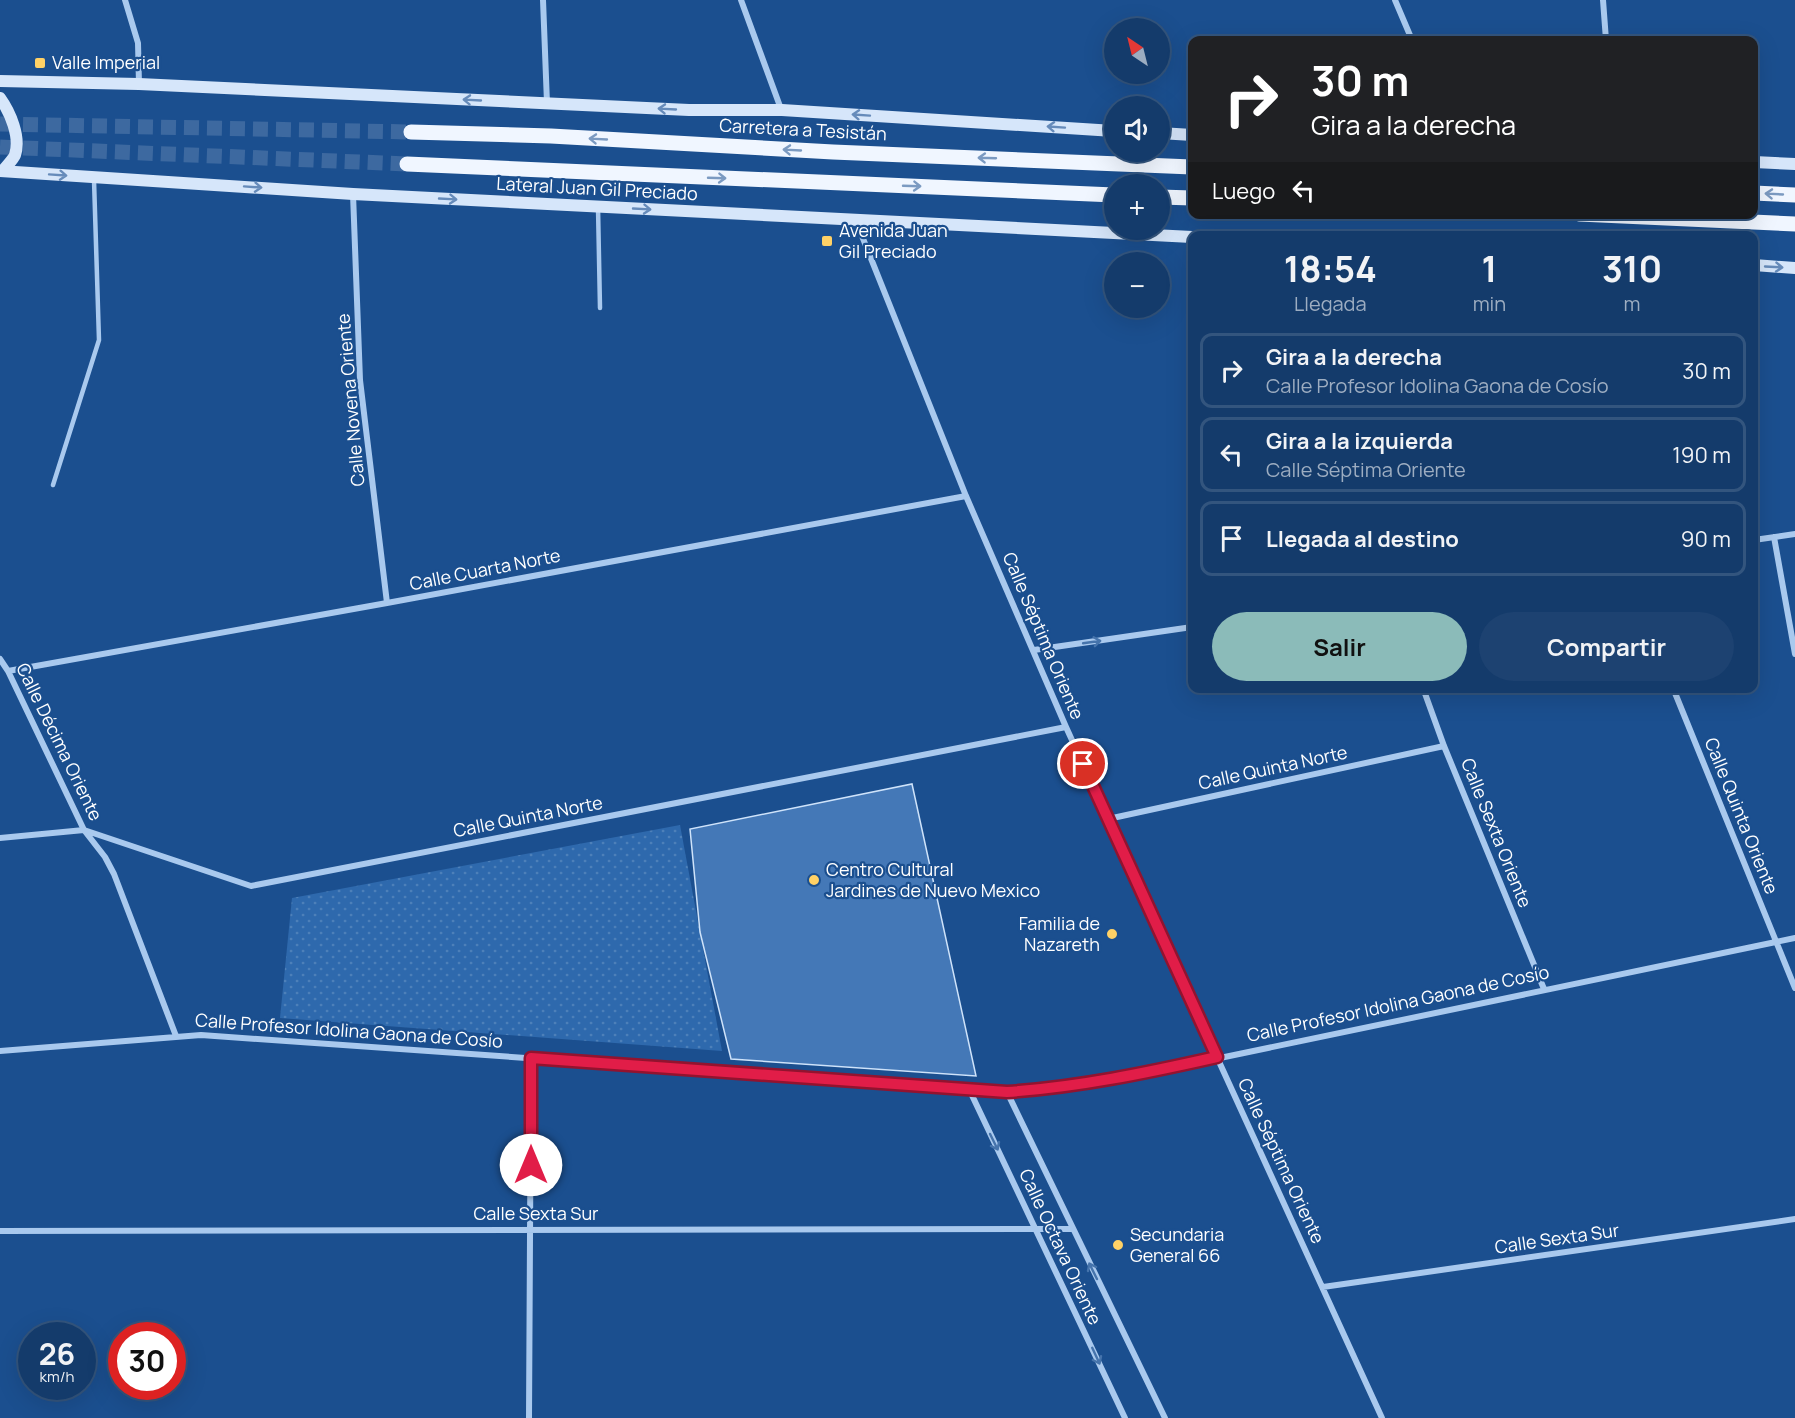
<!DOCTYPE html>
<html lang="es">
<head>
<meta charset="utf-8">
<style>
  body { margin:0; font-family:Manrope,sans-serif; background:#1d4271; color:#f1f3f6; height:100vh; display:flex; flex-direction:column; font-size:22px; white-space:nowrap }
  * { box-sizing:border-box; margin:0 }
  p { font-size:20px; color:#9dadc1 }
  .icon { flex:none; width:33px; height:33px; fill:none; stroke:currentColor; stroke-width:2; stroke-linecap:round; stroke-linejoin:round }
  .map { position:relative; flex:1; overflow:hidden }
  .drawer { position:absolute; left:1188px; top:231px; width:570px; height:462px; display:flex; flex-direction:column; background:#143b6b; border-radius:12px; box-shadow:0 6px 24px #0002,0 0 0 2px #33557e }
  .drawer>* { flex:none }
  .guide { position:absolute; left:1188px; top:36px; width:570px; height:183px; border-radius:12px; box-shadow:0 6px 24px #0002,0 0 0 2px #33557e; background:#202124; color:#fff; overflow:hidden }
  .needle { width:39px; rotate:325deg }
  .controls { position:absolute; left:1104px; top:18px; display:grid; gap:12px }
  .controls a { display:grid; place-items:center; width:66px; height:66px; border-radius:50%; background:#143b6b; box-shadow:0 6px 24px #0002,0 0 0 2px #33557e; font-size:30px }
  .speed { position:absolute; left:18px; top:1322px; display:flex; gap:12px; font-size:30px; font-weight:700; text-align:center }
  .speed>* { display:grid; place-content:center; width:78px; height:78px; border-radius:50%; background:#143b6b; box-shadow:0 6px 24px #0002,0 0 0 2px #33557e; line-height:1 }
  .speed small { font-size:15px; font-weight:400 }
  .speed .limit { border:9px solid #d22; background:#fff; color:#111 }
  .pin { position:absolute; display:grid; place-items:center; width:51px; height:51px; color:#fff; margin:-26px; border:3px solid #fff; border-radius:50%; box-shadow:0 2px 6px #0007 }
  .me { position:absolute; width:66px; margin:-33px; rotate:0deg; stroke-linejoin:round; filter:drop-shadow(0 0 4px #0008) }
  .turn { display:flex; align-items:center; gap:21px; height:126px; padding:0 24px; font-size:27px }
  .turn .icon { width:78px; height:78px; stroke-width:2.5 }
  .turn b { display:block; font-size:42px; line-height:51px }
  .then { display:flex; align-items:center; height:57px; padding:0 24px; background:#0003; gap:12px; font-size:22px }
  .eta { display:flex; justify-content:space-evenly; align-items:center; height:102px; text-align:center }
  .eta b { font-size:36px; font-weight:700; line-height:42px }
  .button { display:flex; gap:12px; margin-top:auto; padding:12px 24px }
  .button a { flex:1; height:69px; border-radius:36px; background:#8bbbb9; color:#111; font-size:24px; font-weight:700; line-height:69px; text-align:center }
  .button a+a { background:#1d4271; color:#f1f3f6 }
  ul { padding:0; list-style:none }
  li { display:flex; align-items:center; gap:18px; height:75px; margin:0 12px 9px; padding:0 12px; border:3px solid #33557e; border-radius:12px }
  li div { flex:1 }
  li b { display:block; font-size:22px }
  li em { font-style:normal }
  .map>svg:first-child { display:block }
  .grass { fill:url(#grass-dots) }
  .building { fill:#4478b7; stroke:#cfe3fa; stroke-width:1.5 }
  .lines { fill:none; stroke-linecap:round; stroke-linejoin:round }
  .primary-tunnel { stroke:#3d69a0; stroke-width:15; stroke-dasharray:15 8; stroke-linecap:butt }
  .lane { stroke:#a9c9ee; stroke-width:4.5 }
  .street { stroke:#a9c9ee; stroke-width:6 }
  .secondary { stroke:#d6e6fa; stroke-width:12 }
  .primary { stroke:#f0f6ff; stroke-width:15 }
  .oneway { stroke:#668bba }
  .oneway2 { stroke:#7b9ac1 }
  .oneway3 { stroke:#4674ac }
  .route-casing { stroke:#92132f; stroke-width:15 }
  .route { stroke:#e11d48; stroke-width:10 }
  .poi-dot { fill:#ffd166; stroke:#1b4f8f; stroke-width:2 }
  .labels { text-anchor:middle; stroke-width:4.5; stroke-linejoin:round; paint-order:stroke }
  .poi-label { font-size:18px; fill:#fff; stroke:#1b4f8f; text-anchor:start }
  .street-label { font-size:18px; fill:#fff; stroke:#1b4f8f }
</style>
</head>
<body>
<div class="map">
<svg width="1795" height="1418" viewBox="0 0 1795 1418">
  <defs>
    <pattern id="grass-dots" width="8" height="8" patternUnits="userSpaceOnUse" patternTransform="scale(1.5)"><rect width="8" height="8" fill="#2e69ad"/><path d="M2 2h.1M6 6h.1" fill="none" stroke="#4d80b9" stroke-width="1.8" stroke-linecap="round"/></pattern>
  </defs>
  <rect width="100%" height="100%" fill="#1b4f8f"/>
  <!-- grass -->
  <path class="grass" d="M680 825 722 1051 280 1018 292 898Z"/>
  <!-- building -->
  <path class="building" d="M912 784 976 1076 731 1059 700 932 690 829Z"/>
  <g class="lines">
    <!-- primary-tunnel -->
    <path class="primary-tunnel" d="M0 124 411 132
      M0 147 407 164"/>
    <!-- lane -->
    <path class="lane" d="M598 207 600 308
      M53 485 99 340 94 180"/>
    <!-- street -->
    <path class="street" d="M125 0 138 43 139 84
      M543 0 547 103
      M741 0 781 109
      M1395 0 1412 40
      M1603 0 1606 40
      M353 194 360 380 387 603
      M856 221 966 496 1066 727 1382 1418
      M1774 537 1795 654
      M1754 540 1795 534
      M1034 650 1192 627
      M0 659 8 671 84 830 105 857 114 874 176 1036
      M8 671 387 603 966 496
      M1423 688 1444 746 1544 989
      M1673 688 1795 988
      M1108 819 1444 746
      M0 838 84 830 251 886 1066 727
      M0 1051 201 1035 1007 1092 1056 1089 1100 1083 1795 938
      M969 1089 1125 1418
      M1007 1092 1165 1418
      M0 1231 1073 1229
      M1323 1287 1795 1219
      M529 1418 531 1058"/>
    <!-- secondary -->
    <path class="secondary" d="M0 81 139 84 689 110H782L1114 131
      M0 98C10 112 21 137 15 155 13 160 6 166 3 171
      M1160 133 1192 135
      M1754 162 1795 164
      M0 171 353 194 1192 237
      M1754 265 1795 268"/>
    <!-- primary -->
    <path class="primary" d="M411 132 551 136 833 152 1192 167
      M407 164 1114 195
      M1754 193 1795 195
      M1160 197 1192 198
      M1579 214 1795 224"/>
  </g>
  <!-- one-way arrows -->
  <defs><path id="oneway-shaft" d="M-6 0H5M1.5-3L5.5 0L1.5 3" fill="none" stroke-width="1.6" stroke-linecap="round" stroke-linejoin="round" transform="scale(1.5)"/></defs>
  <g class="oneway">
    <use href="#oneway-shaft" transform="translate(472 100) rotate(-177)"/>
    <use href="#oneway-shaft" transform="translate(667 109) rotate(-177)"/>
    <use href="#oneway-shaft" transform="translate(861 115) rotate(-176)"/>
    <use href="#oneway-shaft" transform="translate(1056 127) rotate(-176)"/>
    <use href="#oneway-shaft" transform="translate(58 175) rotate(4)"/>
    <use href="#oneway-shaft" transform="translate(253 187) rotate(4)"/>
    <use href="#oneway-shaft" transform="translate(448 199) rotate(3)"/>
    <use href="#oneway-shaft" transform="translate(642 209) rotate(3)"/>
    <use href="#oneway-shaft" transform="translate(1774 267) rotate(3)"/>
  </g>
  <g class="oneway2">
    <use href="#oneway-shaft" transform="translate(598 139) rotate(-177)"/>
    <use href="#oneway-shaft" transform="translate(792 150) rotate(-177)"/>
    <use href="#oneway-shaft" transform="translate(987 158) rotate(-178)"/>
    <use href="#oneway-shaft" transform="translate(717 178) rotate(2)"/>
    <use href="#oneway-shaft" transform="translate(912 186) rotate(2)"/>
    <use href="#oneway-shaft" transform="translate(1774 194) rotate(-177)"/>
  </g>
  <g class="oneway3">
    <use href="#oneway-shaft" transform="translate(1092 642) rotate(-8)"/>
    <use href="#oneway-shaft" transform="translate(994 1142) rotate(64)"/>
    <use href="#oneway-shaft" transform="translate(1093 1271) rotate(-116)"/>
    <use href="#oneway-shaft" transform="translate(1096 1356) rotate(65)"/>
  </g>
  <g class="lines">
    <defs>
      <path id="route" d="M531 1165V1058L1007 1092C1079 1087 1146 1073 1217 1057L1083 764"/>
    </defs>
    <!-- route casing -->
    <use href="#route" class="route-casing"/>
    <!-- route -->
    <use href="#route" class="route"/>
  </g>
  <!-- markers -->
  <g class="poi-dot">
    <rect x="34" y="57" width="12" height="12" rx="3"/>
    <rect x="821" y="235" width="12" height="12" rx="3"/>
    <circle cx="814" cy="880" r="6"/>
    <circle cx="1112" cy="934" r="6"/>
    <circle cx="1118" cy="1245" r="6"/>
  </g>
  <g class="labels">
    <!-- poi labels -->
    <g class="poi-label">
      <text x="52" y="69">Valle Imperial</text>
      <text x="839" y="237">Avenida Juan<tspan x="839" dy="21">Gil Preciado</tspan></text>
      <text x="826" y="876">Centro Cultural<tspan x="826" dy="21">Jardines de Nuevo Mexico</tspan></text>
      <text x="1100" y="930" text-anchor="end">Familia de<tspan x="1100" dy="21">Nazareth</tspan></text>
      <text x="1130" y="1241">Secundaria<tspan x="1130" dy="21">General 66</tspan></text>
    </g>
    <!-- street labels -->
    <g class="street-label">
      <text transform="translate(803 130) rotate(3)" y="6">Carretera a Tesistán</text>
      <text transform="translate(597 189) rotate(3)" y="6">Lateral Juan Gil Preciado</text>
      <text transform="translate(351 400) rotate(-95)" y="6">Calle Novena Oriente</text>
      <text transform="translate(485 570) rotate(-11)" y="6">Calle Cuarta Norte</text>
      <text transform="translate(1043 636) rotate(67)" y="6">Calle Séptima Oriente</text>
      <text transform="translate(59 742) rotate(64)" y="6">Calle Décima Oriente</text>
      <text transform="translate(1273 768) rotate(-12)" y="6">Calle Quinta Norte</text>
      <text transform="translate(1741 816) rotate(68)" y="6">Calle Quinta Oriente</text>
      <text transform="translate(528 817) rotate(-11)" y="6">Calle Quinta Norte</text>
      <text transform="translate(1496 833) rotate(68)" y="6">Calle Sexta Oriente</text>
      <text transform="translate(1398 1004) rotate(-12)" y="6">Calle Profesor Idolina Gaona de Cosío</text>
      <text transform="translate(349 1031) rotate(4)" y="6">Calle Profesor Idolina Gaona de Cosío</text>
      <text transform="translate(1281 1161) rotate(65)" y="6">Calle Séptima Oriente</text>
      <text x="536" y="1220">Calle Sexta Sur</text>
      <text transform="translate(1557 1239) rotate(-8)" y="6">Calle Sexta Sur</text>
      <text transform="translate(1060 1247) rotate(65)" y="6">Calle Octava Oriente</text>
    </g>
  </g>
</svg>
<div class="controls">
<a><svg class="needle" viewBox="-14 -14 28 28"><path d="M0-13l5 13h-10z" fill="#e53935"/><path d="M0 13l5-13h-10z" fill="#9dadc1"/></svg></a>
<a><svg class="icon" aria-label="sound" viewBox="0 0 24 24"><path d="M4 9h4l5-4v14l-5-4H4zM17 9q2 3 0 6"/></svg></a>
<a>+</a>
<a>−</a>
</div>
<div class="speed"><div>26<small>km/h</small></div><div class="limit">30</div></div>
<div class="pin" style="left:1083px;top:764px;background:#d93025"><svg class="icon" aria-label="arrive" viewBox="0 0 24 24"><path d="M6 21V4h12l-3 4 3 4H6"/></svg></div>
<svg class="me" style="left:531px;top:1165px" viewBox="-20 -20 40 40"><circle r="19" fill="#fff"/><path d="M0-13L10 11 0 6-10 11z" fill="#e11d48"/></svg>
<div class="guide">
<div class="turn"><svg class="icon" aria-label="right" viewBox="0 0 24 24"><path d="M7 20v-9h11M14 6l5 5-5 5"/></svg><div><b>30 m</b>Gira a la derecha</div></div>
<div class="then">Luego<svg class="icon" aria-label="left" viewBox="0 0 24 24"><path d="M17 20v-9H6M10 6l-5 5 5 5"/></svg></div>
</div>
<section class="drawer">
<div class="eta">
<div><b>18:54</b><p>Llegada</p></div>
<div><b>1</b><p>min</p></div>
<div><b>310</b><p>m</p></div>
</div>
<ul>
<li><svg class="icon" aria-label="right" viewBox="0 0 24 24"><path d="M7 20v-9h11M14 6l5 5-5 5"/></svg><div><b>Gira a la derecha</b><p>Calle Profesor Idolina Gaona de Cosío</p></div><em>30 m</em></li>
<li><svg class="icon" aria-label="left" viewBox="0 0 24 24"><path d="M17 20v-9H6M10 6l-5 5 5 5"/></svg><div><b>Gira a la izquierda</b><p>Calle Séptima Oriente</p></div><em>190 m</em></li>
<li><svg class="icon" aria-label="arrive" viewBox="0 0 24 24"><path d="M6 21V4h12l-3 4 3 4H6"/></svg><div><b>Llegada al destino</b></div><em>90 m</em></li>
</ul>
<div class="button"><a>Salir</a><a>Compartir</a></div>
</section>
</div>
</body>
</html>
